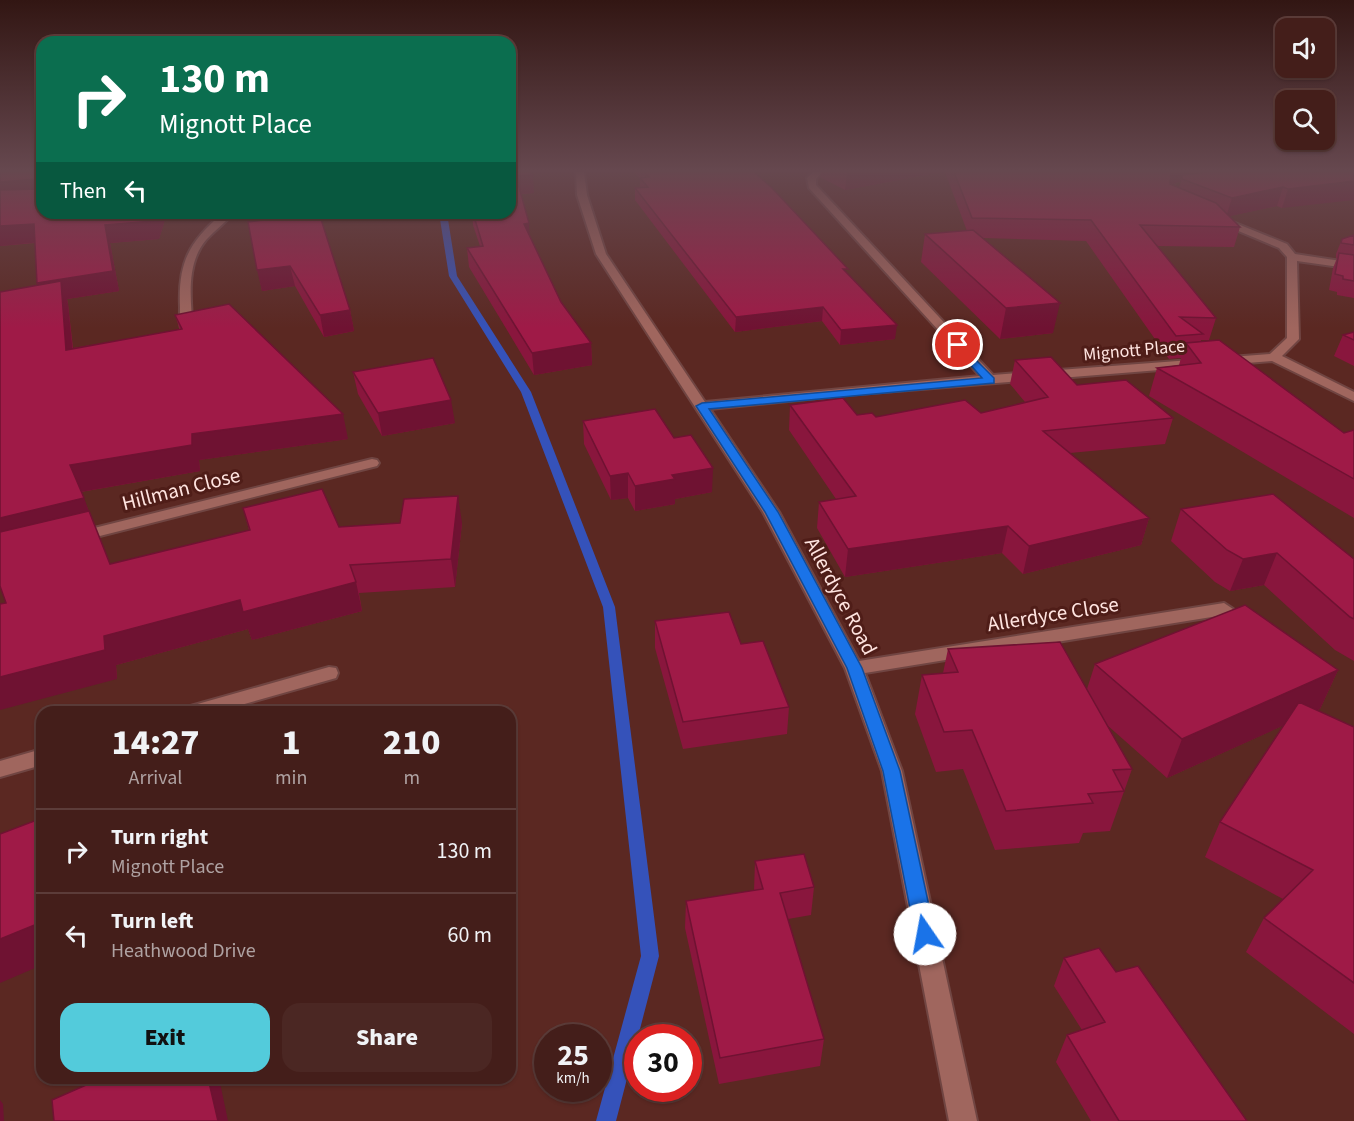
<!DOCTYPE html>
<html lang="en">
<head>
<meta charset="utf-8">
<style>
  body { margin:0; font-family:"Source Sans 3",sans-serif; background:#4b2723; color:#f1f3f6; height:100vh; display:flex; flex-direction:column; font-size:22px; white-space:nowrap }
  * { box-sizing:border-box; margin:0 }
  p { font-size:20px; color:#afa2a2 }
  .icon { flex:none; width:33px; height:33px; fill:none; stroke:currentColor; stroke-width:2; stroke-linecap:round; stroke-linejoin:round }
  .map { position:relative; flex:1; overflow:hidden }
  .drawer { position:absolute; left:36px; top:706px; width:480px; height:378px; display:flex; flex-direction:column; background:#441e1a; border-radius:18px; box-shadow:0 2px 4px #0004,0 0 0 2px #5c3c39 }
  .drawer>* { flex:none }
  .guide { position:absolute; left:36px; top:36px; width:480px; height:183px; border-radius:18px; box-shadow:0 2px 4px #0004,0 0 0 2px #5c3c39; background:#0b6e4f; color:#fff; overflow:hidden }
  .buttons { position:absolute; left:1275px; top:18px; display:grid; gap:12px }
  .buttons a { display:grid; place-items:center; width:60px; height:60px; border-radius:12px; background:#441e1a; box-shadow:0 2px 4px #0004,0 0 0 2px #5c3c39; font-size:30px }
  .speed { position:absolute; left:534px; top:1024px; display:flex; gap:12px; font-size:30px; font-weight:700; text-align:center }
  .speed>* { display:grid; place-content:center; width:78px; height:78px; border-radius:50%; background:#441e1a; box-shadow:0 2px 4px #0004,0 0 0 2px #5c3c39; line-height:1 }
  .speed small { font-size:15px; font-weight:400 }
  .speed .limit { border:9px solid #d22; background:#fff; color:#111 }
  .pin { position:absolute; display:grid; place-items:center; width:51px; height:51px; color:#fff; margin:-26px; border:3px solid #fff; border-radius:50%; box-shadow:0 2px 6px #0007 }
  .me { position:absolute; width:66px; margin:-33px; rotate:348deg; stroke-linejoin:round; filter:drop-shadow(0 0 4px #0008) }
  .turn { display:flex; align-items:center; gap:21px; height:126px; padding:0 24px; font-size:27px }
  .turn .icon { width:78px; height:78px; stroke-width:2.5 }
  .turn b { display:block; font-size:42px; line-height:51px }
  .then { display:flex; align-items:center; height:57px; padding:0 24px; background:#0003; gap:12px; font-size:22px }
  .eta { display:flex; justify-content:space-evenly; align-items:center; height:102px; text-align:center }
  .eta b { font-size:36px; font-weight:800; line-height:42px }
  .cta { display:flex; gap:12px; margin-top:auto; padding:12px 24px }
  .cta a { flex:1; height:69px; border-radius:18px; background:#53cbdb; color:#111; font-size:24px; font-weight:800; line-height:69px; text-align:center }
  .cta a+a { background:#4b2723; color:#f1f3f6 }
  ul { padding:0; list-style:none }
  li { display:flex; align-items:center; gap:18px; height:84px; padding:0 24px; border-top:2px solid #5c3c39 }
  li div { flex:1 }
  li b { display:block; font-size:22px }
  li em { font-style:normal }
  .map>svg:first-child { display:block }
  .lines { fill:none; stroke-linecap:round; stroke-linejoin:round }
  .stream { fill:#3552ba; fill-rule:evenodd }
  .minor-casing { stroke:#704542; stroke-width:4 }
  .minor { fill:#a0665e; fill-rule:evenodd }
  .wall { fill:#89163d; fill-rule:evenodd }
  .shaded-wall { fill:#6f1232 }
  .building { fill:#9f1a47; stroke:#6f1232; stroke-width:1.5 }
  .route { fill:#1a73e8; stroke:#114b97; stroke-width:1.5 }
  .labels { text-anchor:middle; stroke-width:6; stroke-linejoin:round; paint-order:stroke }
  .far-street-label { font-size:18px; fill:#ffe4e0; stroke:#4f1d18 }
  .street-label { font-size:21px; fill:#ffe4e0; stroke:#4f1d18 }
</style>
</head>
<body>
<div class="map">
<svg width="1354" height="1121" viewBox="0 0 1354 1121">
  <rect width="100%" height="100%" fill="#5b2822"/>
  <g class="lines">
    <!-- stream -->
    <path class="stream" d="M439 213H447L457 276 531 392 615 607 659 956 616 1121H596L641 956 603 607 521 392 449 276Z"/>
    <defs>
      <path id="minor" d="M576 172H584L587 195 606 254 705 402 980 376 809 188 807 178 813 172H822L816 179V185L993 375 1270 354 1287 338V257L1279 248 1217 222V218H1223L1287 244 1295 254 1354 263V269L1297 261 1299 339 1282 356 1354 392V401L1272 361 846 395 710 409 779 512 859 661 1224 603 1233 609 1224 615 865 673 902 771 977 1121H949L882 771 845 668 763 512 596 254 577 195Z
        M223 213H234C225 223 215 230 206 240 185 265 191 301 193 332L183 335C179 327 180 316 180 307 178 262 189 242 223 213Z
        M372 459 377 460 379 463 377 466 76 542 68 537 70 534Z
        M329 667 336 668 338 673 336 678 216 712H184L187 707Z
        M42 749V765L0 777V761Z"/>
    </defs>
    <!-- minor casing -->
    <use href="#minor" class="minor-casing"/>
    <!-- minor -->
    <use href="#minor" class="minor"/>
  </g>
  <!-- wall -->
  <path class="wall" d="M510 172 534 193 521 194 530 236 561 302 591 343 592 365 534 375 469 267 467 248 480 246 473 225 472 213H473Z
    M634 172H754L848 274 895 339 840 345 822 321 735 332 635 200V188L640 187V178Z
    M821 172H941L845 190 820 177Z
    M945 172H1184L1183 175 1191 174 1187 172H1354L1282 208 1277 206 1229 216 1240 227 1234 247 1157 246 1216 318 1209 340H1201V342L1344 433 1354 430V518L1149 396 1157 368 1179 365 1181 358 1169 359 1086 241 983 238 1053 333 1000 339 921 262 925 234 967 231ZM1181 181 1179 188 1171 185Z
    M42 213H167L159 239 110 243 119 291 67 299 68 304 73 348 180 330 175 315 348 439 199 460 200 471 81 492 110 564 249 530 243 508 339 527 462 523 455 587 359 593 362 611 252 640 248 629 116 665 117 679 6 603 38 286 35 243 0 246Z
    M248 222 350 310 354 331 324 337 295 286 262 291Z
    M1354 235V298L1337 295V292L1329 290 1333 268 1337 258H1336V254L1342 239Z
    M1354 332V366L1334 356 1343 335Z
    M1015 360 1077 385 1173 418 1165 444 1070 453 1149 518 1141 545 1023 574 1002 553 845 577 817 528 819 502 836 499 789 430 790 405 876 417 981 413 1025 402 1010 384Z
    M353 372 455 423 382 436 358 394Z
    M583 421 674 438 712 492 675 499V504L635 511 628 498 611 500 584 444Z
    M1181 509 1354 559V661L1335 650 1264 585 1230 591 1215 582 1171 541Z
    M655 621 741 644 789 707 787 734 683 749 655 648Z
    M948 649 1087 689 1095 664 1338 670 1320 709 1317 710 1354 727V1034L1246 952 1264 918 1283 899 1205 857 1220 822 1284 725 1167 778 1107 725 1132 769 1110 831 1083 833 1079 843 995 850 963 769 936 772 915 714 922 675 943 673Z
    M755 861 814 887 811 915 788 919 824 1039 820 1066 719 1084 685 928 686 901 754 891Z
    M1064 958 1116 972 1247 1121H1091L1056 1062 1067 1035 1082 1030 1054 986Z"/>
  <!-- shaded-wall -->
  <path class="shaded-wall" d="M847 172H941L845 190Z
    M1170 172H1184L1181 181 1166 187Z
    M533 175 534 193 517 194 516 176Z
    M36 179 42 197 0 200V182Z
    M1354 181V200L1282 208 1288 189Z
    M1283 187 1277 206 1226 217 1232 198Z
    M156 213H167L159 239 110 243 119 291 67 299 68 304 75 374 44 303 37 283 105 225Z
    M529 223 530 242 524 224Z
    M34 224 41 242 0 246V226Z
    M290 266 295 286 262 291 257 270Z
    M1060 303 1053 333 1000 339 1006 308Z
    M823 307 822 321 735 332 736 317Z
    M350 310 354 331 324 337 320 315Z
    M897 325 895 339 840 345 841 330Z
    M591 343 592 365 534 375 532 353Z
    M451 400 455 423 382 436 378 413Z
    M343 414 348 439 199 460 200 471 80 492 70 465 192 434Z
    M713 468 712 492 675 499V504L635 511V486L672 475Z
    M628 473V498L611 500 610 476Z
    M458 496 462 523 455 587 451 559Z
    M84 498 94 525 0 549V518Z
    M1149 518 1141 545 1023 574 1029 546Z
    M1008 526 1002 553 845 577 848 549Z
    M1277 553 1264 585 1230 591 1243 559Z
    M356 582 362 611 252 640 248 629 116 665 117 679 0 710V677L104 636 240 600Z
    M1338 670 1320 709 1167 778 1182 739Z
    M42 922V965L0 983V939Z
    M208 1078H219L228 1121H218Z
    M0 1100 3 1104 4 1121H0Z"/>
  <!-- building -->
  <path class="building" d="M0 172H42V213H156L154 221 105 225 113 271 37 283 34 224 0 226V190L38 189 36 179 0 182Z
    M510 172H529L533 175 516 176 529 223 524 224 561 302 591 343 532 353 467 248 483 246 473 213H510Z
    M644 172H754L772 188 848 269H843L897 325 841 330 823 307 736 317 635 188 648 187 640 178 649 177Z
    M954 172H1171L1170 184 1216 203 1240 227 1140 225 1216 318 1180 317 1203 334 1176 336 1091 220 972 218Z
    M1207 172H1354V181L1288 189 1283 187 1232 198 1182 179V175Z
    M319 213 350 310 320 315 290 266 257 270 248 222Z
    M973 230 1060 303 1006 308 925 234Z
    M1354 235V245L1341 243 1342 239Z
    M1339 253 1354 255V281L1343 279V276L1335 274Z
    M61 281 66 350 182 329 175 315 229 304 343 414 192 434V445L70 465 84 498 0 518V292Z
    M1354 332V340L1343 335Z
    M1219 340 1344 433 1354 430V479L1157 368 1201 363 1186 343Z
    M1051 357 1077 385 1126 380 1173 418 1043 431 1149 518 1029 546 1008 526 848 549 819 502 856 496 790 405 843 398 857 415 872 413 876 417 965 400 981 413 1048 397 1015 360Z
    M433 358 451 400 378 413 353 372Z
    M655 409 674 438 691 435 713 468 672 475 675 479 635 486 628 473 610 476 583 421Z
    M322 489 339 527 400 523 404 499 458 496 451 559 350 565 356 582 243 612 240 600 104 636 105 650 0 677V604L6 603 0 586V532L89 511 110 564 250 530 243 508Z
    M1273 494 1354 559V619L1350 617 1277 553 1243 559 1227 550 1181 509Z
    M1245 605 1338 670 1182 739 1095 664Z
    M729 612 741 644 763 641 789 707 683 722 655 621Z
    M1060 642 1132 769 1113 770 1124 791 1088 794 1093 803 1006 811 972 730 944 732 922 675 958 672 948 649Z
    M1299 702 1354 727V983L1264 918 1313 870 1220 822Z
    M402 707 404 712H384Z
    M42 818V922L0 939V834Z
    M804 854 814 887 780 893 824 1039 720 1058 686 901 763 889 755 861Z
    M1099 948 1116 972 1138 966 1247 1121H1119L1067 1035 1105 1022 1064 958Z
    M102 1078H208L218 1121H54L52 1100Z"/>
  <!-- sky -->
  <linearGradient id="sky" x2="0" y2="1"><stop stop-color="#321613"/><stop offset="0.52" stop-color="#66484f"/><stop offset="1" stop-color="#66484f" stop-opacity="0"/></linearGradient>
  <rect width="1354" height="328" fill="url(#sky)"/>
  <!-- route -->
  <path class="route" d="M958 342 994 378V383L709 409 778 512 862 668 900 771 935 934 932 940 925 943 918 940 915 934 883 771 847 668 765 512 696 406 702 403 982 378 953 345Z"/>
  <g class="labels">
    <!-- far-street labels -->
    <g class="far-street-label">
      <text transform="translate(1134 350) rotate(-5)" y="6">Mignott Place</text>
    </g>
    <!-- street labels -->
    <g class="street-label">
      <text transform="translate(181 489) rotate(-14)" y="7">Hillman Close</text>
      <text transform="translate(841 596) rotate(62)" y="7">Allerdyce Road</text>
      <text transform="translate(1053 614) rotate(-9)" y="7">Allerdyce Close</text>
    </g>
  </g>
</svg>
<div class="buttons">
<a><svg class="icon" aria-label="sound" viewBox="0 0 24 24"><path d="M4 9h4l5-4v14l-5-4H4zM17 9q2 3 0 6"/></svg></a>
<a><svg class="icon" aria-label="search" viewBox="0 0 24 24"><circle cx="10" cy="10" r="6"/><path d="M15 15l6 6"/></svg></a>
</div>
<div class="speed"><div>25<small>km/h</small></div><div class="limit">30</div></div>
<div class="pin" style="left:958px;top:345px;background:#d93025"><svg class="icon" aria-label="arrive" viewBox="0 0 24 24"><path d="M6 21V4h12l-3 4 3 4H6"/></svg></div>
<svg class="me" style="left:925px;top:934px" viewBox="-20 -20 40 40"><circle r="19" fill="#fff"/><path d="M0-13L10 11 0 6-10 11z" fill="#1a73e8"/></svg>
<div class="guide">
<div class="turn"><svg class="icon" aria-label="right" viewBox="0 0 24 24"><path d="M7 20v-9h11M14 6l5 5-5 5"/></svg><div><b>130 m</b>Mignott Place</div></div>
<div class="then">Then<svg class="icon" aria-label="left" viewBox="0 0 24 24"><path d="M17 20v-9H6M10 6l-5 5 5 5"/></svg></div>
</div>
<section class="drawer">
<div class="eta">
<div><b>14:27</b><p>Arrival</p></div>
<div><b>1</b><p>min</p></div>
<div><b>210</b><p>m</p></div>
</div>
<ul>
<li><svg class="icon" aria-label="right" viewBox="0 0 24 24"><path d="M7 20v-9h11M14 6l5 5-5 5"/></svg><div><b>Turn right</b><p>Mignott Place</p></div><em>130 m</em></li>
<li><svg class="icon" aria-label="left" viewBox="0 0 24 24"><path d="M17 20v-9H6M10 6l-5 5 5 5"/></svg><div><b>Turn left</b><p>Heathwood Drive</p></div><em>60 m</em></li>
</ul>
<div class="cta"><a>Exit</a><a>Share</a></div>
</section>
</div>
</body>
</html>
